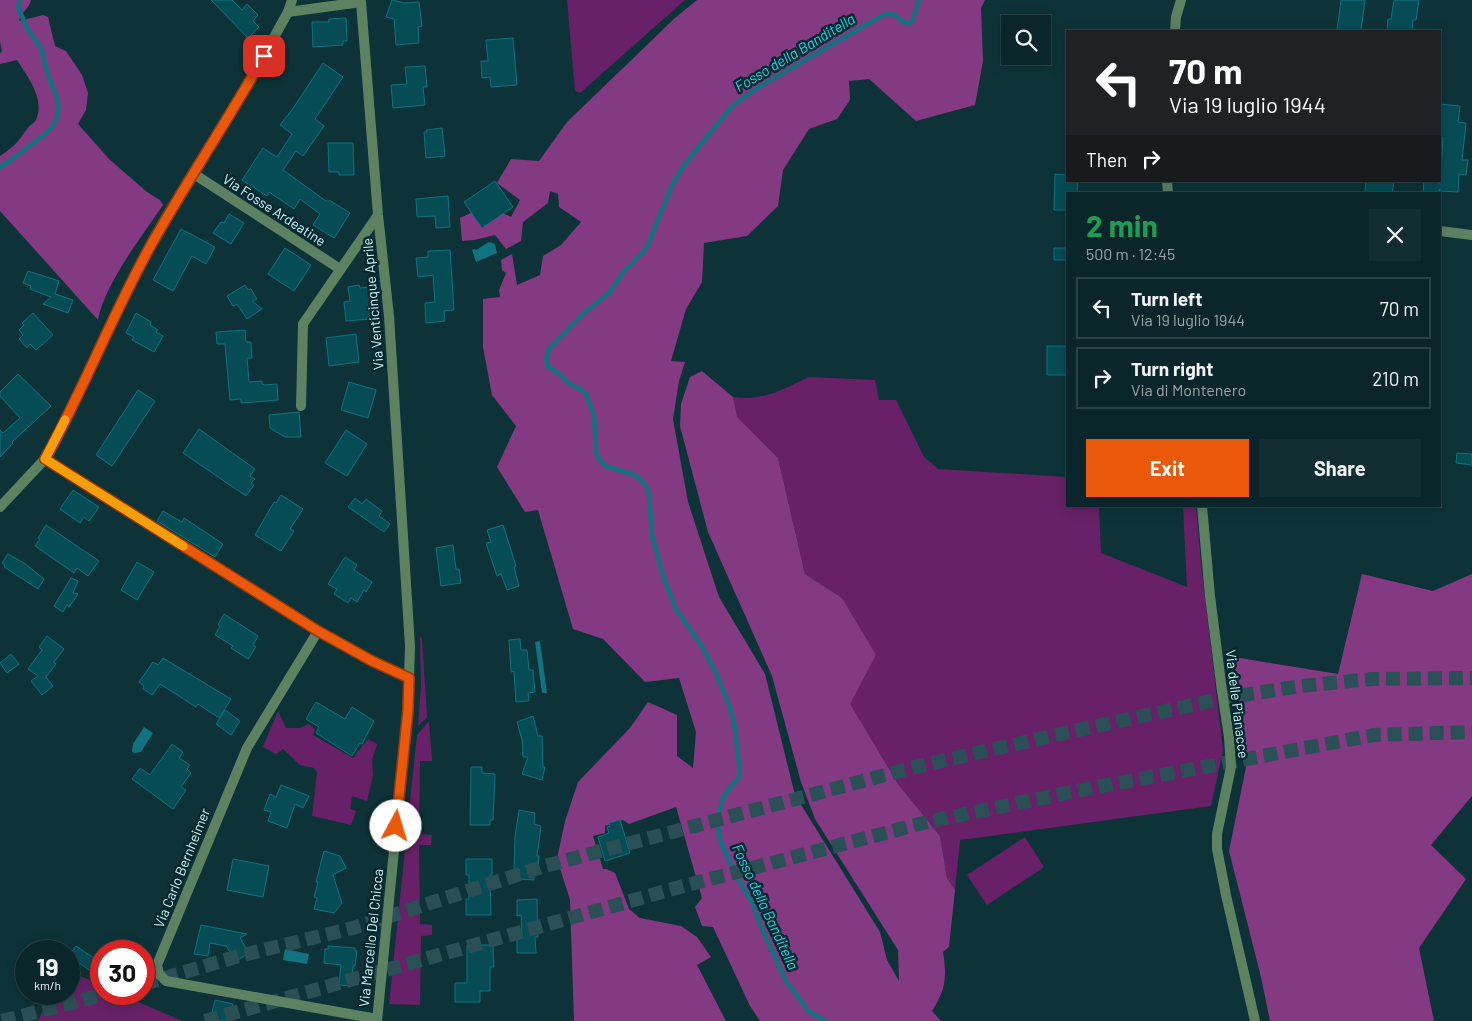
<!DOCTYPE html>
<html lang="en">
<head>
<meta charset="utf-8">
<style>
  body { margin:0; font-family:Barlow,sans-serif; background:#132e32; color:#f1f3f6; height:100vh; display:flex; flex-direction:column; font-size:19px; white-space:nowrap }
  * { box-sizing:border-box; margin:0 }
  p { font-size:16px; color:#99a5a8 }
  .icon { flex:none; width:28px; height:28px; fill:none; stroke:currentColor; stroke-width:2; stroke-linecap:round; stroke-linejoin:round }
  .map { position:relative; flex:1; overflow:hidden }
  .drawer { position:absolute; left:1066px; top:192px; width:375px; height:315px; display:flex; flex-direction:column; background:#0a262a; border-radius:0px; box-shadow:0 2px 12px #0003,0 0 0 1px #2a4347 }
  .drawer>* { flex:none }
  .banner { position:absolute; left:1066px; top:30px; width:375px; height:152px; border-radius:0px; box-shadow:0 2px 12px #0003,0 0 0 1px #2a4347; background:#202124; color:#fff; overflow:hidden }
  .buttons { position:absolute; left:1001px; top:15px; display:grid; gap:10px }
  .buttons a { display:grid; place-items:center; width:50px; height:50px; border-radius:0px; background:#0a262a; box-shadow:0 2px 12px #0003,0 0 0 1px #2a4347; font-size:25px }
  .speed { position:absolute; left:15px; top:940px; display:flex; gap:10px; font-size:25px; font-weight:700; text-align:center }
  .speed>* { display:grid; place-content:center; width:65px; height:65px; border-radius:50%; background:#0a262a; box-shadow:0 2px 12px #0003,0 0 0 1px #2a4347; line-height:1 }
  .speed small { font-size:12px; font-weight:400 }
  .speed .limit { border:8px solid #d22; background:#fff; color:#111 }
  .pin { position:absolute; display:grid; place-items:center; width:42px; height:42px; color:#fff; margin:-21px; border-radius:10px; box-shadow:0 2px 8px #0006 }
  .me { position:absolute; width:55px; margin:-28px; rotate:6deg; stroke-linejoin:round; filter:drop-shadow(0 0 4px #0008) }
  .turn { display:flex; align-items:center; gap:18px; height:105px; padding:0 20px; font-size:22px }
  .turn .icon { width:65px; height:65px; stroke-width:2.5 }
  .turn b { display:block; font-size:35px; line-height:42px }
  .then { display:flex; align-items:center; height:48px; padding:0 20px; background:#0003; gap:10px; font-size:19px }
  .round { display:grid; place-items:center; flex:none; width:52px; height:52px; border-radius:0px; background:#132e32 }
  .overview { display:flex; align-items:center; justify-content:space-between; height:85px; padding:0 20px }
  h1 { font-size:30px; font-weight:700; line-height:38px; color:#1e9e55 }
  .action { display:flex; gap:10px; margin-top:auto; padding:10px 20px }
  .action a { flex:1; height:58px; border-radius:0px; background:#ea580c; color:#fff; font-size:20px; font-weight:700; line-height:58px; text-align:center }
  .action a+a { background:#132e32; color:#f1f3f6 }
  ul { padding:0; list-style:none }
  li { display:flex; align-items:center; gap:15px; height:62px; margin:0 10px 8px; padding:0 10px; border:2px solid #2a4347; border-radius:0px }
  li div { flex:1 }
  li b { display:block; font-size:19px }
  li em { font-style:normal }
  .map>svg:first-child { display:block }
  .green { fill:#682168 }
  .forest { fill:#843983 }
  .water { fill:#10737f }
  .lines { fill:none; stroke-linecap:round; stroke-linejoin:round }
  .stream { stroke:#10737f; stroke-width:4.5 }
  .building { fill:#064c55; stroke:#0d7380 }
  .trunk-tunnel { stroke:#2a5055; stroke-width:14; stroke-dasharray:14 7; stroke-linecap:butt }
  .minor { stroke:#5d8262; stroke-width:10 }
  .tertiary { stroke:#5d8262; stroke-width:10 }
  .route-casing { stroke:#983908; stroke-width:12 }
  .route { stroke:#ea580c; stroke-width:9 }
  .slow { stroke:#f59e0b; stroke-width:9 }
  .labels { text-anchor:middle; stroke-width:5; stroke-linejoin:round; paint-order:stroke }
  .street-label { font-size:14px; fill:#cef6fc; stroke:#02292e }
  .water-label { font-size:15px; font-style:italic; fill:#18d7ed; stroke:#02292e }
</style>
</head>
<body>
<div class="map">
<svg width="1472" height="1021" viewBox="0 0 1472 1021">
  <rect width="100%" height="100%" fill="#0d3338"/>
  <!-- green -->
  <path class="green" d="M567 0H685L580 93 575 91Z
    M809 377 875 380 879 400H896L924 457 938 469 1067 477 1068 506H1099L1101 553 1187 587 1183 506H1196L1201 564 1223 750 1211 806 960 840 955 890 947 878 940 836 898 784 849 704 842 598 805 574 778 458 736 417 733 397C765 401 781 390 809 377Z
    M420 636 422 638 427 717 418 726 421 685Z
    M278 711 286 728H300L308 724 315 729 313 735 353 758 368 739 377 744 372 760 373 775 367 801 352 796 350 809 356 811 351 825 312 816 317 772 314 768 300 765 283 749 276 754 263 747Z
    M429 721 432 761H420L419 834 432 835 431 845H419L420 924 432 925V935L421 936 420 1005 389 1004 417 735Z
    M1025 837 1044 867 987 905 967 875Z
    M69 971 101 985V994H120L182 1021H38L50 994H69Z"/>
  <!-- forest -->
  <path class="forest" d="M0 0H31C29 9 21 12 19 21L43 15 48 17 55 46 66 51 82 75 88 93 86 110 78 124 110 160 147 192 160 200 163 205C142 236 104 285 98 320L0 211V156C15 146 17 143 27 129 30 124 36 123 37 117 44 97 27 76 17 60L0 64V53L2 51 0 41Z
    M697 0H985L981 8 983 61 975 105 916 121 869 79 849 81 850 100 837 119 809 129 783 170 778 206 747 236 704 243 702 282 686 309 671 361 685 362 679 381 673 419 688 502 719 597 765 674 795 795 880 932 887 960 899 981 898 950 815 819 801 782 772 676 708 532 680 426 681 404 690 377 702 371 733 397 737 417 778 458 805 574 842 598 876 655 850 704 898 784 940 836 947 878 955 890 949 947 943 952C947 977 946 989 932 1011L941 1021H760L750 1006 713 927 702 926 695 907 702 898 676 807 629 824 623 820 605 826V833L593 836 603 869H606L615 873 629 909 640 918 681 926 697 937 711 957 697 965 726 1021H574L570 900 557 859 565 821 578 782 630 728 648 702 677 715V756L693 768 696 732 679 678 645 682 603 639 573 629 538 510 525 512 497 467 516 426 492 395 483 347V299L500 297 499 290 506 273 502 270 501 260 512 254 517 285 540 275 543 256 561 245 581 222 559 207 558 194 550 191 548 203 523 222 521 241 506 249 495 235 474 240 462 241 460 218 475 211 493 208 511 217 520 200 497 183 511 159 539 161 567 122 675 18Z
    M1362 574 1433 591 1472 574V796L1431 845 1466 879 1419 948 1434 1021H1270L1261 977 1229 851 1246 767 1234 657 1338 674Z"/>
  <!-- water -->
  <path class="water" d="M489 242 495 244 497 253 476 262 472 250 474 249 476 250Z
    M540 641 547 693H542L535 642Z
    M144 727 153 733 141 752 134 753 132 751 133 744Z
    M285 949 309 954 307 964 283 960Z"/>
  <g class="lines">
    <!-- stream -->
    <path class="stream" d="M0 167 11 160 45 134 53 126 58 114V101L48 75 41 48 27 28 18 7 20 0
      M826 1021 809 1012 786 981 762 929 752 902 735 874 719 838 718 818 722 800 728 790 738 779 740 771 734 723 729 705 715 671 701 645 676 609 664 579 652 536 649 494 646 486 640 479 632 474 605 466 598 457 596 451 594 416 587 396 582 390 568 383 557 372 548 367 546 359 549 349 583 314 609 293 624 271 643 252 649 242 672 185 684 165 733 105 759 87 876 19C879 17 885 14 889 14 897 13 901 23 908 24L912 21 919 0"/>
  </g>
  <!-- building -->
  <path class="building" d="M211 0H232L242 10 247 4 258 15 253 21 259 27 248 38Z
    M392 0 404 3 419 2 422 26 418 27 419 43 396 45 394 19 386 17Z
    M1341 0H1365L1361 31H1337Z
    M1394 0H1419L1416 20H1413L1412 31H1387L1388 19H1391Z
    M346 18 347 41H343V45L313 47 312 22H329V19Z
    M513 38 517 85 491 87 490 77 482 78 481 61H488L486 40Z
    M323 63 343 77 315 119 324 126 303 156 296 151 283 170 326 201H329V200L350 213 334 238 313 225 320 214 300 199 294 209 269 192 267 196 242 180 263 148 277 157 292 134 280 125 294 107Z
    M425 66 427 87H423L425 105 393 108 391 85 407 84 405 67Z
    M1440 104 1460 106 1458 122 1466 123 1462 160H1468L1466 175 1459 174 1458 192 1439 191 1440 189 1439 194H1423L1424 181 1440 183 1443 138H1440L1441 119H1440Z
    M442 128 445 156 426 158 424 132H427L426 130Z
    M328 143H353L354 175H339V172H329Z
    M1055 174 1068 175V181H1078L1077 194H1068V210H1054Z
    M495 181 513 207 482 228 464 202Z
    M1366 181H1394L1392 194 1365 192Z
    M448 196 450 227 436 228 435 216 417 217 416 199Z
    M229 214 244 223 231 244 213 233 221 222 224 223Z
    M181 229 215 247 206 264 192 256 173 291 153 280Z
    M285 248 311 265 294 291 268 274Z
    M1054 248H1068V260H1054Z
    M450 250 454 310 444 311 445 321 426 323 425 303 435 302 433 275 418 277 416 258 428 257V251Z
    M28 271 59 281 55 294 73 300 68 313 43 304 51 297 30 289 31 286 23 283Z
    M245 285 248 290 251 289 257 299 252 301 262 309 247 319 237 304 233 306 227 296Z
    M359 285 360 288 369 287 371 305 368 306 370 319 346 321 344 302 350 301 348 287Z
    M33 313 53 335 36 350 30 344 27 348 19 339 23 335 19 330 24 325 22 323Z
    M136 313 151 322 150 325 158 330 156 332 163 336 154 352 132 340 134 337 126 333Z
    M245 330 246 342H251L252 358H247L249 382 262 381V384L265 385 277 384 278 400 241 403V399L230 400 225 344H217L216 332Z
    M356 334 359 362 329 366 326 338Z
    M1047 346H1068V375H1047Z
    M18 374 51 406 12 442 13 443 0 457V430L3 433 20 418 0 396V392Z
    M349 382 376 390 368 418 341 410Z
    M138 390 155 401 112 466 96 455Z
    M299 412 301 437H285L270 428 269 415Z
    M199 429 255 469 250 476 255 479 251 483 254 485 246 496 183 453Z
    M346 430 367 444 347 476 325 463Z
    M1457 453 1472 454V465L1456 463Z
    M73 490 99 507 89 521 84 517 80 523 60 509Z
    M281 495 303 509 290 529 294 531 281 551 255 535 274 502 276 503Z
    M355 498 362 504 366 499 382 511 379 516 390 524 384 532 348 507Z
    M163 511 182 522 184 518 223 544 215 557 157 521Z
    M46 525 99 561 88 576 77 568 74 573 35 546 40 539 38 538Z
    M503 525 516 566 514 567 519 586 507 590 501 574 497 576 486 543 491 542 487 530Z
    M453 545 456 569H459L461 583 441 586 436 548Z
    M8 554 24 563 44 579 38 589 4 567 5 565 2 563Z
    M345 557 357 565 354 570 372 582 366 592 364 590 357 602 351 598 348 603 334 594 337 589 328 584Z
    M137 562 154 572 137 600 121 590Z
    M71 578 78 581 73 593 78 594 69 607 67 605 63 612 54 606Z
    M224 614 258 636 253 645 256 647 248 659 231 648 233 646 215 635 220 626 218 625Z
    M47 636 64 649 54 662 56 664 46 677 53 686 42 695 31 681 38 676 28 669 42 650 39 647Z
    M520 639 521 650H527L529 670H533L535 692 528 693 529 701 516 702 514 671 511 672 509 640Z
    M11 654 19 664 7 673 0 663Z
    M163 658 231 699 219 718 198 704 196 707 160 684 152 695 143 689 144 686 139 682 153 662 158 665Z
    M316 702 345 719 352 707 374 721 362 744 360 743 352 756 316 733 319 727 306 719Z
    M225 710 240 721 231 735 216 724Z
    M533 716 538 736H542L543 767H545L542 780 522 774 528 757H523L522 740 517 722Z
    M172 744 183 752 179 758 190 765 187 769 191 773 181 787 186 790 173 809 132 779 140 768 150 775Z
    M471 767H482V773L495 774 493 820H490V825H470Z
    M281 785 309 796 303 808 295 804 287 828 268 821 271 812 264 810 270 794 276 797Z
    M519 810 535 813 534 824 541 826 537 856H539L538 870H534V880L519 879V869H514L515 837Z
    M620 820 630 853 605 861 598 837 609 833 607 827 610 826 609 823Z
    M324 851 340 856 346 868 333 875 342 903 334 913 314 909 317 898 314 897 318 882H316Z
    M233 859 269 866 263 897 227 890Z
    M466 859H492V875H490L491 915H466V899H469V875H466Z
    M537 899 538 937H535L536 953H517V937H522L521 915 517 916V900Z
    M201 925 247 934 240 938 249 953 236 961 226 946 210 943 208 956 194 954Z
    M467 945H493L494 967H490V991H480V1002H455V983H467Z
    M76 946 101 963V978L69 956Z
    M328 946 355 948V951H357L355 966H353L351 986 339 985 341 965 324 963 325 949H328Z
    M215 1000 233 1004 229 1021H210Z"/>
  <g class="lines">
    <!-- trunk-tunnel -->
    <path class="trunk-tunnel" d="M144 984 239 956 353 928 545 866 915 767 1065 733 1224 698 1301 686 1372 679 1472 678
      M2 1021 105 994
      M205 1021 680 887 927 822 1081 790 1374 735 1472 732"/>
    <!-- minor -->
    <path class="minor" d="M288 12 361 2 378 215 389 316 410 646 408 710 377 1021
      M1175 31 1176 17 1181 0
      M194 174 340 269
      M1167 181 1168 194
      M1440 231 1472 235
      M301 406 303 324 378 215
      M45 459 318 631 372 661 409 678
      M1202 506 1210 596 1222 691 1229 737 1231 767 1217 834V849L1226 895 1255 1021
      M318 631 247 748 157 965 159 974 166 981 377 1019"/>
    <!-- tertiary -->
    <path class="tertiary" d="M0 507 45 459 59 434 122 301 151 245 247 86 288 12 292 0"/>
  </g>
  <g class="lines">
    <defs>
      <path id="route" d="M264 56C228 120 187 181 151 245 112 315 84 389 45 459L318 631 372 661 409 678 408 710 396 826"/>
    </defs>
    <!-- route casing -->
    <use href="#route" class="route-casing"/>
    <!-- route -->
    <use href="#route" class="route"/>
    <!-- slow -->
    <path class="slow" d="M65 420 45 459 183 546"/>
  </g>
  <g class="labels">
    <!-- street labels -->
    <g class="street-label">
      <text transform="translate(274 210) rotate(33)" y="5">Via Fosse Ardeatine</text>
      <text transform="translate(373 304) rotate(-95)" y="5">Via Venticinque Aprile</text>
      <text transform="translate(1237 704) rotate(83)" y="5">Via delle Pianacce</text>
      <text transform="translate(182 868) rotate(-68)" y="5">Via Carlo Bernheimer</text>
      <text transform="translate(371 938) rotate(-84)" y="5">Via Marcello Del Chicca</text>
    </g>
    <!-- water labels -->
    <g class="water-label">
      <text transform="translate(795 53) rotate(-31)" y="5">Fosso della Banditella</text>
      <text transform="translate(765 907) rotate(65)" y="5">Fosso della Banditella</text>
    </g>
  </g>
</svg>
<div class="buttons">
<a><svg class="icon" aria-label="search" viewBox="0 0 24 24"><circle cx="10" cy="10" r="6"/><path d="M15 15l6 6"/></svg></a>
</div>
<div class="speed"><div>19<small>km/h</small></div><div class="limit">30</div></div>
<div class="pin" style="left:264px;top:56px;background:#d93025"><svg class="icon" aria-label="arrive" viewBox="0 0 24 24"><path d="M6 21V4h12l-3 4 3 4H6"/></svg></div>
<svg class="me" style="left:396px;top:826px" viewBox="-20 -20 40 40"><circle r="19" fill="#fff"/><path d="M0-13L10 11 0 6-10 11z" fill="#ea580c"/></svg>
<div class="banner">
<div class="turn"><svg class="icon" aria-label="left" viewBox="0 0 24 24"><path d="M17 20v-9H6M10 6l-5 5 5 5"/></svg><div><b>70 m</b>Via 19 luglio 1944</div></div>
<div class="then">Then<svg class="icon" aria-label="right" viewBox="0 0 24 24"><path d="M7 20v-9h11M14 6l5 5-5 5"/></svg></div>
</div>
<section class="drawer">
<div class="overview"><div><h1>2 min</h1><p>500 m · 12:45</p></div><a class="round"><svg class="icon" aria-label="close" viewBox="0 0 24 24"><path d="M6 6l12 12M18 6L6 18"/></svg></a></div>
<ul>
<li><svg class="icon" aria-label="left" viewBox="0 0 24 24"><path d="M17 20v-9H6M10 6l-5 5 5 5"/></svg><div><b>Turn left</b><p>Via 19 luglio 1944</p></div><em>70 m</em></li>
<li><svg class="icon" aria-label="right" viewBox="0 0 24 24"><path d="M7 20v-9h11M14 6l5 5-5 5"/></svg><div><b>Turn right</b><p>Via di Montenero</p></div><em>210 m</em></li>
</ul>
<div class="action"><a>Exit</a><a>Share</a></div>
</section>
</div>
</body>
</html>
